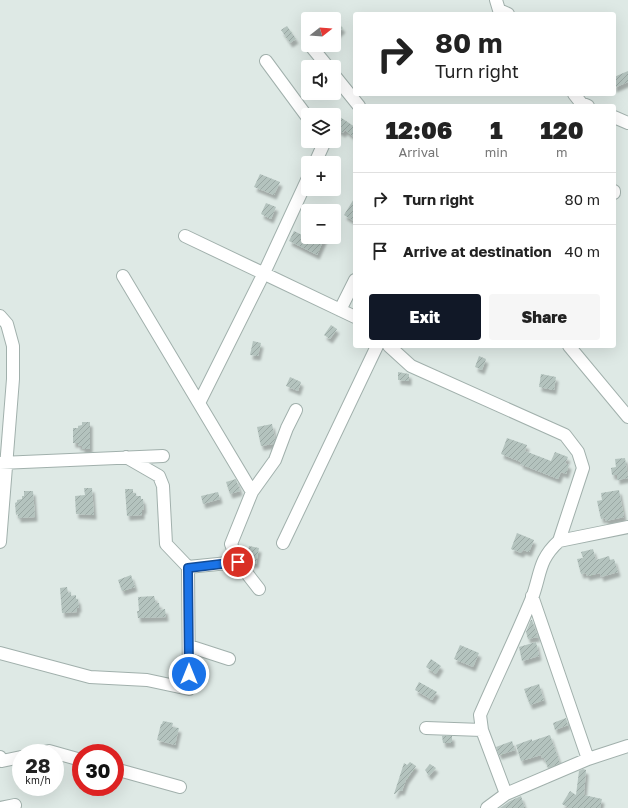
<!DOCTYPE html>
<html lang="en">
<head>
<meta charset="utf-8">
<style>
  body { margin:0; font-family:"Golos Text",sans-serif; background:#f6f6f6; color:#222; height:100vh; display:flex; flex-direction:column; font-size:15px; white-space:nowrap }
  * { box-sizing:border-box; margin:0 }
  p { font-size:13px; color:#767676 }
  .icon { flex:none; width:22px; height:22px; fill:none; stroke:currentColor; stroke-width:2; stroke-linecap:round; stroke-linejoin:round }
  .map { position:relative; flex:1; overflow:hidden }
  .drawer { position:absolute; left:353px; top:104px; width:263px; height:244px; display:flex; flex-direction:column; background:#fff; border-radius:4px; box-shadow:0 4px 16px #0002 }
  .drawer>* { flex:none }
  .banner { position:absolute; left:353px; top:12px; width:263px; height:84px; border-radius:4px; box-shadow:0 4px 16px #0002; background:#fff; color:#222; overflow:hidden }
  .needle { width:26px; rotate:73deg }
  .buttons { position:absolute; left:301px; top:12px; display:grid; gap:8px }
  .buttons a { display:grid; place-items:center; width:40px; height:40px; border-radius:4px; background:#fff; box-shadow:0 4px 16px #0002; font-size:20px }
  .speed { position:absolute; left:12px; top:744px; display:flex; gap:8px; font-size:20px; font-weight:700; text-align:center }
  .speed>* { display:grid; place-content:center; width:52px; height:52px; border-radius:50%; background:#fff; box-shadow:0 4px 16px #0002; line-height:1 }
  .speed small { font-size:10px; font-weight:400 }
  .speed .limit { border:6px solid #d22; background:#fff; color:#111 }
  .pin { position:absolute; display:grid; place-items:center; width:34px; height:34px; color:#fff; margin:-17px; border:2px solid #fff; border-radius:50%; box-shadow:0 1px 4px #0007 }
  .me { position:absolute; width:44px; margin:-22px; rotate:0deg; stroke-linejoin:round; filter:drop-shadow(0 0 3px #0008) }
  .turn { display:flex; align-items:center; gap:14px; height:84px; padding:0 16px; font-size:18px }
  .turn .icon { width:52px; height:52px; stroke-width:2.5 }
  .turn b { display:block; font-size:28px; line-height:34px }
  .eta { display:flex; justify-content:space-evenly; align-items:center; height:68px; text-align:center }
  .eta b { font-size:24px; font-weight:800; line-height:28px }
  .primary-button { display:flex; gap:8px; margin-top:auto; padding:8px 16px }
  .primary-button a { flex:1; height:46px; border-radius:4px; background:#111827; color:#fff; font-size:16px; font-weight:800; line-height:46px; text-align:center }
  .primary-button a+a { background:#f6f6f6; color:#222 }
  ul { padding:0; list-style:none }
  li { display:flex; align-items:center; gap:12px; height:52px; padding:0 16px; border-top:1px solid #e0e0e0 }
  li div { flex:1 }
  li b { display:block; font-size:15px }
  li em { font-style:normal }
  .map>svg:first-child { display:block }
  .building { fill:url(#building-hatch); filter:url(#shadow) }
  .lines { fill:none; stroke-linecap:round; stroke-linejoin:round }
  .minor-casing { stroke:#a1b0ac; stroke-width:14 }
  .minor { stroke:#fff; stroke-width:12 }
  .route-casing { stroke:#114b97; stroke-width:10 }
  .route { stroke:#1a73e8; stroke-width:7 }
</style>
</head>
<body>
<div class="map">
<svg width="628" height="808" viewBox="0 0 628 808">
  <defs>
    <pattern id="building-hatch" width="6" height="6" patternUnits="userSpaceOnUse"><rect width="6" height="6" fill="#b4c3be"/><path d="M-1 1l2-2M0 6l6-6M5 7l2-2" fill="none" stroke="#9aa8a4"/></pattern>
    <filter id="shadow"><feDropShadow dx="2.5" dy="4.5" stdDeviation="1" flood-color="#0004"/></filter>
  </defs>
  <rect width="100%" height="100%" fill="#dee9e5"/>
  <!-- building -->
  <path class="building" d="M334 19 343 28 334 37Z
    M287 26 296 39 290 43 281 30Z
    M628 71V82L614 88V77Z
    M340 117 355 127V138L345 130 343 133 334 128Z
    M260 174 280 182 274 195 254 187Z
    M355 197V222L344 215Z
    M266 203 276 207 271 219 261 214Z
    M294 231 306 237H325L317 255 289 241Z
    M331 325 337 329 330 339 324 335Z
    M253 341 261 343 258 356 250 355Z
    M479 356 486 359 482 370 475 367Z
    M398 372 409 374V381L398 380Z
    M541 374 556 377 554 390 539 387Z
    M290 377 301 382 298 391 286 386Z
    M82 422H90V449H82V446H78V443H73V428H78V426L82 425Z
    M272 424 275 439 273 444 261 446 257 427Z
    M507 438 527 445 525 451 551 461 555 452 568 457 565 463 569 465 566 474 561 472 558 479 520 464 521 462 501 454Z
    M625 458 628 478 617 480V475H612L611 468 616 467 615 459Z
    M236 479 240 491 230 494 226 482Z
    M84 488H92L94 515 76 514 75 496 85 495Z
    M125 489H133V493H136V496H141V499H143L144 509 142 510V515L127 516Z
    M619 490 624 517 606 521 605 518 601 519 597 501 602 500 601 493Z
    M24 491H33L35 517 18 518V514L16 515 15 503 17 502V500L22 499V496H24Z
    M218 492 220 499 203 504 201 496Z
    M517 533 534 540 529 552 523 550 521 553 511 549Z
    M249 546 259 548 256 564 248 562 246 560Z
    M593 549 596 560 609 556 610 560 614 559 618 572 601 577 600 573 587 576 586 573 581 574 577 559 583 558 581 552Z
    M131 575 135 587 122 591 118 580Z
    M67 587 68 593 71 592V596L76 595V599H78L79 608H77V612L62 613 60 588Z
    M154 596 156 603H159L160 610 165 609 166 617 138 618 137 611H139L138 597Z
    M531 620H532L538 637 528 639 526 632Z
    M536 642 539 656 522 661 519 647Z
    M460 645 479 653 473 667 454 659Z
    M431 659 441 666 436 674 426 667Z
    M419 682 437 692 432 700 415 690Z
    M539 684 544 700 530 705 524 689Z
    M566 718 568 725 555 730 553 723Z
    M163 721 173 723 172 727 179 728 175 745 157 740 161 724H162Z
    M550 735 560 763 548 768 544 758H542L541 755 521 761 516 745 532 739V741Z
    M442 736H452V743H443Z
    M512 741 515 750 499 755 496 747Z
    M410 762 416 766 406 780 402 791 399 790 395 794H394L404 763 407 765Z
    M430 764 436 768 429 776 425 770Z
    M583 769 586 770 584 795 602 799 600 808H569L562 804 570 791 576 795 579 771Z
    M521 796 525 808H500L510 801Z"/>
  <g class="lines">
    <defs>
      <path id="minor" d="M496 0 499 10 508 14
        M310 45 328 67
        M266 61 308 118
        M334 75 359 106
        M574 94 581 103 588 106
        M614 117 628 123
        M315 163 325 141
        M614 191V193
        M185 236 355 317
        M123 276 252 492
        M340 310 355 280
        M0 316 7 324 13 346V379L0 542
        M389 346 411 366 565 435 578 452 583 468 559 541C538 560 541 574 532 598 516 637 497 676 480 715L482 730 506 794
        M569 346 628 417
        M199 403 264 273 308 178
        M0 463 163 456
        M559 541 628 527
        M283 543 377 346
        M188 567 238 562
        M259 589 238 562 231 544 252 492 275 460 287 428 296 410
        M532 596 588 759
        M189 646 229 659
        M0 653 90 677 147 680 189 689 188 567 166 544 163 486 159 476 126 457
        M426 728 482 730
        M40 753 49 751 81 760
        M0 757 2 761 21 757
        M115 769 180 787
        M0 808 15 805 13 806
        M487 808 506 794 588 759 628 746"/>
    </defs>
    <!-- minor casing -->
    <use href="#minor" class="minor-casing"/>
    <!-- minor -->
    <use href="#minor" class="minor"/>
  </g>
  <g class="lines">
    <defs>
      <path id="route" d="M189 674 188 568 238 562"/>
    </defs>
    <!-- route casing -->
    <use href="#route" class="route-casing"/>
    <!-- route -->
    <use href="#route" class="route"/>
  </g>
</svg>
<div class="buttons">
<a><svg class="needle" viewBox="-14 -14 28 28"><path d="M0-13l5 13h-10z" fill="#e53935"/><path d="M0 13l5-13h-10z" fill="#767676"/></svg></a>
<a><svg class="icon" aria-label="sound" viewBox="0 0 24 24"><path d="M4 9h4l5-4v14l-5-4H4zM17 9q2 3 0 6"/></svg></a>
<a><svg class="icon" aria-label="layers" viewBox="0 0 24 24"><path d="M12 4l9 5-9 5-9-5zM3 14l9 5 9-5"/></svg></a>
<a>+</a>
<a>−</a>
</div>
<div class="speed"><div>28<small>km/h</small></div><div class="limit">30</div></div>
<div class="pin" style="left:238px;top:562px;background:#d93025"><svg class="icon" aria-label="arrive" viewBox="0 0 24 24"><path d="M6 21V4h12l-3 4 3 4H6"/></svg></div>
<svg class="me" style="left:189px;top:674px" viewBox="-20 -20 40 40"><circle r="17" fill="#1a73e8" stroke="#fff" stroke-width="3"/><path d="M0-11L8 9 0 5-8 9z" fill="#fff"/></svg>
<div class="banner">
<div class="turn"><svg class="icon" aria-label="right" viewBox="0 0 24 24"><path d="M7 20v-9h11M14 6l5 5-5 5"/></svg><div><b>80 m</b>Turn right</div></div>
</div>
<section class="drawer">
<div class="eta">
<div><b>12:06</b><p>Arrival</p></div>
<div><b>1</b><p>min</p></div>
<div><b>120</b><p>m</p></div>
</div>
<ul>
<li><svg class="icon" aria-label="right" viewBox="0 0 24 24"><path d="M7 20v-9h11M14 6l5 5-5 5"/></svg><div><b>Turn right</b></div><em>80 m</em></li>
<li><svg class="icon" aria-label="arrive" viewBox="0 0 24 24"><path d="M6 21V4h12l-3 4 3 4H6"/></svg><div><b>Arrive at destination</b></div><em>40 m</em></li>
</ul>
<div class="primary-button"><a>Exit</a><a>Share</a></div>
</section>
</div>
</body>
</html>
